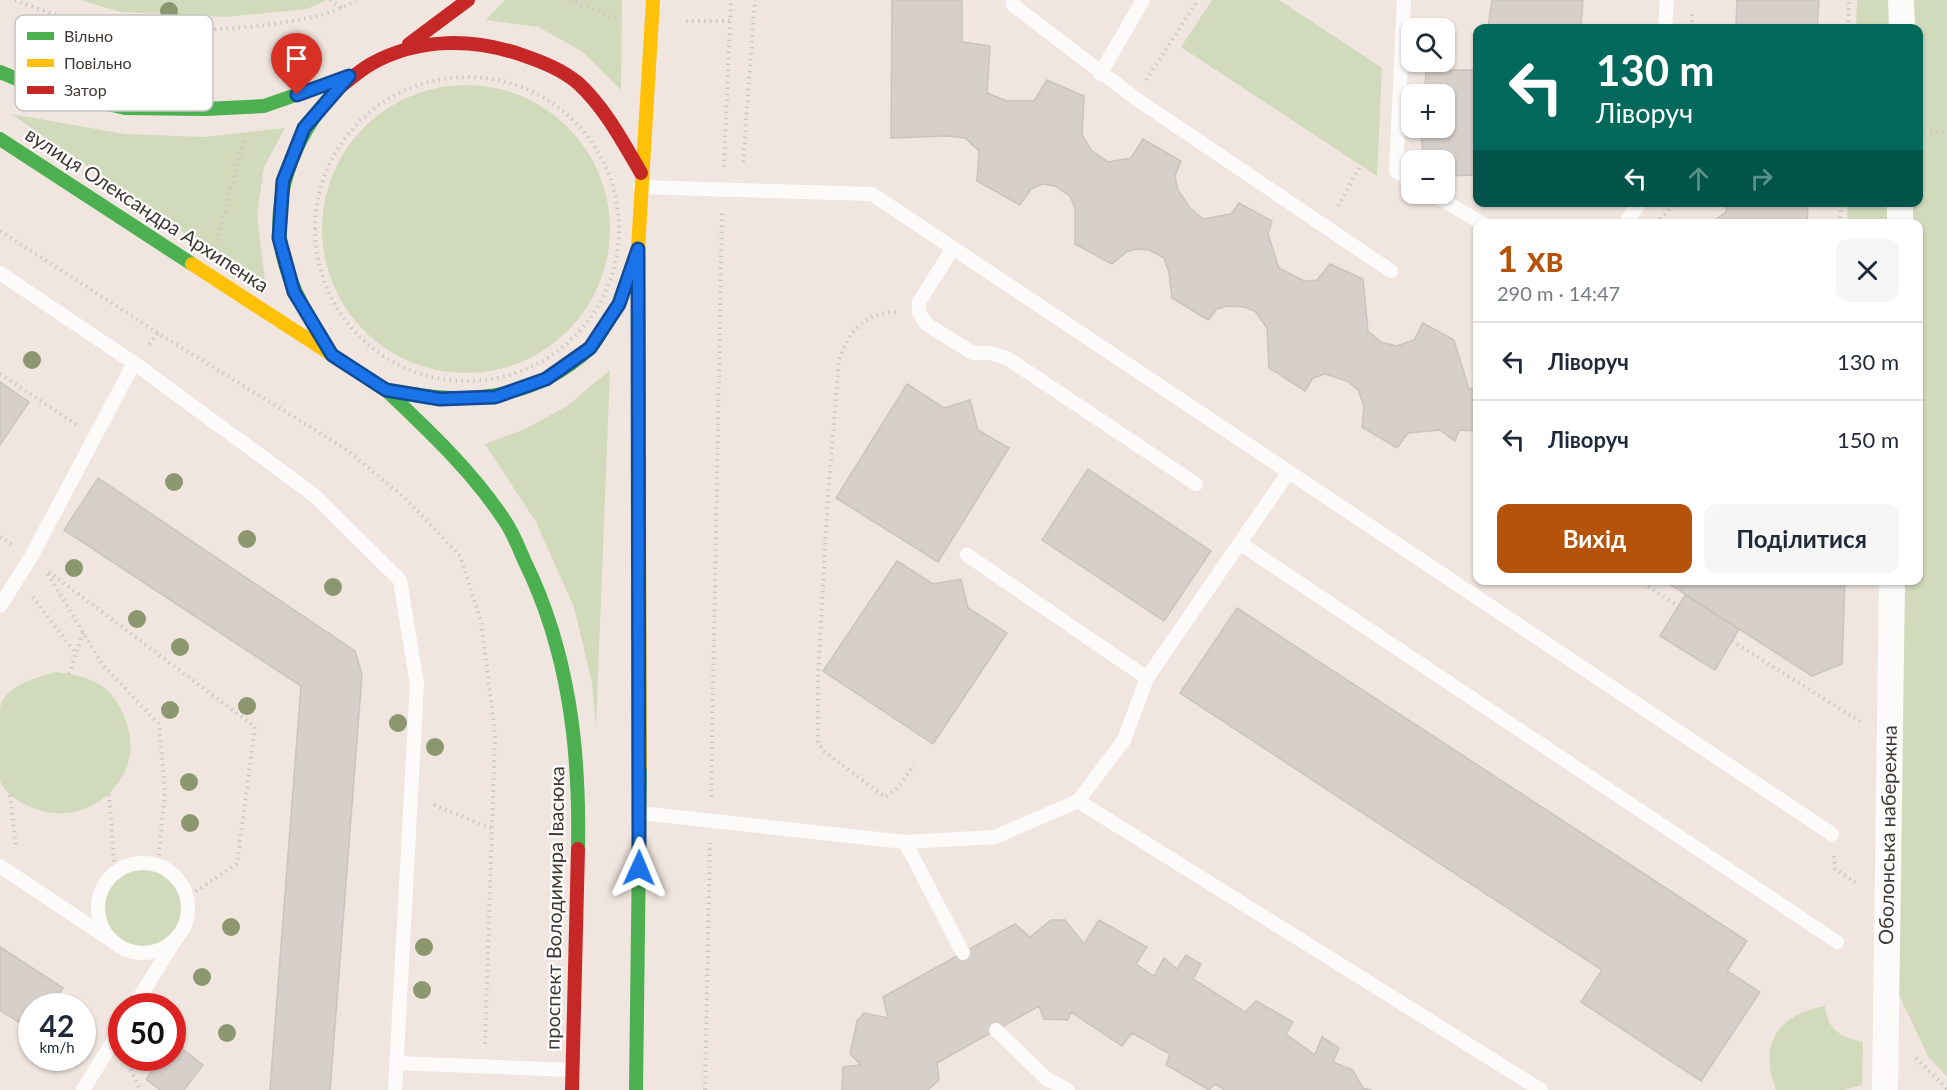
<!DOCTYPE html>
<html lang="uk">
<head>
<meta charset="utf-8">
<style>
  body { margin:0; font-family:Lato,sans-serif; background:#f6f6f7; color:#1f2937; height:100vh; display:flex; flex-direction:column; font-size:22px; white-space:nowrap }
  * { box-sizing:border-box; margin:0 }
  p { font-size:20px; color:#747a83 }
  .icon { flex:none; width:33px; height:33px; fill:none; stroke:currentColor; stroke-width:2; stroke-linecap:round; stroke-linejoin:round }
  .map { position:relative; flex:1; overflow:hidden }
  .panel { position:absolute; left:1473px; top:219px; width:450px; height:366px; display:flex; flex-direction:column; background:#fff; border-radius:12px; box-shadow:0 2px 4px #0004 }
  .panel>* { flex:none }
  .guide { position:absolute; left:1473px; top:24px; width:450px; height:183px; border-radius:12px; box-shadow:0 2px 4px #0004; background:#00695c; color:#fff; overflow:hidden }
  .buttons { position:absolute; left:1401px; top:18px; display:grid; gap:12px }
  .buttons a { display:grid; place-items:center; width:54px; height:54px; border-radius:12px; background:#fff; box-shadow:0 2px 4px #0004; font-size:30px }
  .speed { position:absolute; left:18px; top:993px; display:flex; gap:12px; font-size:30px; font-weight:700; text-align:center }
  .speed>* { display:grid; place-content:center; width:78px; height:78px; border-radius:50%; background:#fff; box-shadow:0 2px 4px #0004; line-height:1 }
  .speed small { font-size:15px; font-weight:400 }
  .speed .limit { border:9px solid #d22; background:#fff; color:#111 }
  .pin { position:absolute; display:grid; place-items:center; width:51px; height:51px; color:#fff; margin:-62px -26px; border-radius:50% 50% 50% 0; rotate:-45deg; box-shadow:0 0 6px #0007 }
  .pin .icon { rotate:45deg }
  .me { position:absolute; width:66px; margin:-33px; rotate:1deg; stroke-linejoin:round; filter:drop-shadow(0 0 4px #0008) }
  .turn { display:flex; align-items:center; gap:21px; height:126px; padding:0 24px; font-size:27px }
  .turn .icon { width:78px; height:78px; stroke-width:2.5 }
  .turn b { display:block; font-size:42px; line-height:51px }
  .lanes { display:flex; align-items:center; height:57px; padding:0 24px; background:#0003; justify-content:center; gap:30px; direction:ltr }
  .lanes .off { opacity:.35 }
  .round { display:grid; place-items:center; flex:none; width:63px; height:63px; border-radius:12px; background:#f6f6f7 }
  .overview { display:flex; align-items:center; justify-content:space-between; height:102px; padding:0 24px }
  h1 { font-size:36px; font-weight:700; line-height:45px; color:#b45309 }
  .primary-button { display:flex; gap:12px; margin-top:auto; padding:12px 24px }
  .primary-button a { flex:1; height:69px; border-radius:12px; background:#b45309; color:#fff; font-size:24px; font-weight:700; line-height:69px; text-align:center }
  .primary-button a+a { background:#f6f6f7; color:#1f2937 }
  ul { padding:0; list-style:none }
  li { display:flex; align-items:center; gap:18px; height:78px; padding:0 24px; border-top:2px solid #e0e1e3 }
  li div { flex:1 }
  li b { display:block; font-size:22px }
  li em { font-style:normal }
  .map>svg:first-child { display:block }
  .green { fill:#d1dabb }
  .building { fill:#d7cfc9; stroke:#cbc3bd; stroke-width:1.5 }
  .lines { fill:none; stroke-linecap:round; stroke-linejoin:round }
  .path { stroke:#ccc8c4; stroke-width:4; stroke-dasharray:1.5 4.5; stroke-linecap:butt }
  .lane { stroke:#fdfbfa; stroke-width:14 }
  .street { stroke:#fdfbfa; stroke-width:26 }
  .fast { stroke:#4caf50; stroke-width:14 }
  .slow { stroke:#ffc107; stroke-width:14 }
  .jam { stroke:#c62828; stroke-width:14 }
  .tree { fill:#8c966f }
  .route-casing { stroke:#114b97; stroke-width:15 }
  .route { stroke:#1a73e8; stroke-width:10 }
  .labels { text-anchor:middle; stroke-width:4.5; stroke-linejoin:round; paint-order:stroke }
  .street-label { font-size:20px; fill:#3f3833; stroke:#fff }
  .key { fill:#fff; stroke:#c5c3c2; stroke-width:1.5 }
  .key-label { font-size:16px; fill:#3f3833 }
</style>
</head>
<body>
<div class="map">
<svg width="1947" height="1090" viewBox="0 0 1947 1090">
  <rect width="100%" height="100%" fill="#f0e6df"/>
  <!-- green -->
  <path class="green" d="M80 0H327L307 9 225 17 121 12Z
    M505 0H622L621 90 583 52 538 27 486 20Z
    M1212 0H1279L1382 68 1377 176 1181 47Z
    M1857 0H1894L1893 28H1856Z
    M1913 0H1947V1077L1928 1056 1896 989 1903 581 1918 580V224L1908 223V203L1918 202V28H1912Z
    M322 229a144 144 0 1 1 288 0a144 144 0 1 1-288 0Z
    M11 114 125 134 205 137 285 128 264 167 257 214 266 289Z
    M1848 203H1890L1889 223 1847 224Z
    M610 370 596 726 592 683 574 607 536 522 485 444 525 429 567 406Z
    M55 672C70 674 85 676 99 684 125 701 138 741 126 769 107 812 57 826 19 801 12 797 3 790 0 781 0 772 0 755 0 745 0 733 0 720 0 708 4 686 37 677 55 672Z
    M98 908a45 45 0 1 1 90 0a45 45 0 1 1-90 0Z
    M1825 1006C1828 1031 1840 1036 1863 1042L1862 1085 1843 1090H1776C1758 1044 1778 1014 1825 1006Z"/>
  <!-- building -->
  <path class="building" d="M892 0H962V42L990 46 987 93 1007 101H1034L1047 80 1084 96 1082 134 1091 150 1108 162 1131 158 1143 139 1181 161 1175 176 1178 190 1190 208 1203 219 1231 214 1239 203 1272 221 1268 234 1279 268 1304 281 1317 280 1330 264 1363 279 1368 331 1381 342 1397 346 1414 340 1423 323 1454 340 1469 389H1478V431L1459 430 1455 441 1440 430 1408 433 1397 448 1362 427 1364 406 1358 390 1347 381 1325 374 1313 378 1305 391 1269 368 1267 328 1255 311 1244 307 1227 306 1217 309 1208 320 1172 298 1169 273 1164 258 1149 250 1136 249 1126 252 1112 264 1075 244V208L1070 196 1055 186 1042 184 1031 189 1020 205 977 181 979 151 965 138 946 136 891 138Z
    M1492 0H1583L1581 25 1580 28H1488Z
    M1737 0H1819L1817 28H1736Z
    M1426 70H1478V175L1444 176V160H1423L1421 128H1444V94H1419L1418 86H1425Z
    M1727 202H1808L1807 224H1709L1726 212Z
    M0 382 29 402 0 445Z
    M907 384 944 408 970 400 978 430 1009 448 938 562 836 498Z
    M1088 469 1211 551 1164 621 1042 540Z
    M98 478 355 651 362 674 330 1090H270L301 686 64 530Z
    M897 561 933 584 961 579 968 608 1007 633 933 744 823 671Z
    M1663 580H1845L1842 664 1812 676Z
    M1685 595 1739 629 1715 670 1660 636Z
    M1237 608 1747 941 1727 971 1760 992 1701 1081 1581 1002 1602 970 1180 693Z
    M1051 920H1065L1084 944 1099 920 1147 947 1136 964 1154 976 1164 958 1177 969 1186 955 1201 964 1193 979 1245 1012 1256 1001 1293 1022 1286 1034 1315 1055 1322 1037 1339 1048 1333 1062 1353 1070 1363 1088 1372 1090H1225L1215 1084 1209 1090 1166 1065 1170 1054 1132 1033 1122 1046 1071 1012 1068 1020 1044 1019 1039 1006 937 1063 939 1080 928 1090H842L843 1067 861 1065 850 1054 857 1021 864 1013 888 1018 883 997 1015 924 1030 937Z
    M0 947 63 988 50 1006H32V1031L0 1010Z
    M173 1042 203 1065 184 1090H160L146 1079 161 1058H172Z"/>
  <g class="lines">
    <!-- path -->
    <path class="path" d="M15 0C35 9 95 27 116 29 167 34 316 30 355 0
      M330 0 343 9
      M570 0 618 19
      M686 21H730
      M1692 28V14
      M1848 28 1849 0
      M315 229a152 152 0 1 1 304 0a152 152 0 1 1-304 0Z
      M1146 80 1198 0
      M1918 132 1947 133
      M743 162 755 0
      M724 167 731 0
      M1338 206 1361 165
      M1660 219 1677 202
      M1840 224 1841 202
      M0 231 158 333 344 448 404 497 460 556 481 621 495 734 485 1044
      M217 241 244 140
      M896 312C865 312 848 332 839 360L828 495 818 677V743L825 752 885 797 896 790 914 765
      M149 344 158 333
      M0 374 77 425
      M0 537 12 544
      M49 572 255 727 237 864 187 897
      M48 574 102 664 159 724 165 791 158 865
      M1638 580 1678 606
      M33 597 76 654
      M1732 641 1861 722
      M69 674 83 632
      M109 794 115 872
      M10 795 16 848
      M711 797 722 211
      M434 805 493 829
      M1834 856 1835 869 1858 884
      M1916 1058 1947 1089
      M128 1064 140 1090
      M705 1090 710 843"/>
    <!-- lane -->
    <path class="lane" d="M1013 0V5L1135 98 1391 271
      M1404 0 1396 171 1412 181
      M1665 28 1667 0
      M1100 74 1143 0
      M640 187 872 194 1832 834
      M1433 194 1483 224
      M1625 224 1640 202
      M953 248 919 302V312L926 324 973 353H990L1007 358 1196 484
      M0 273 134 363 314 495 400 580 417 684 395 1090
      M1241 544 1837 942
      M967 555 1147 678
      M0 606 31 557 134 363
      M1078 801 1541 1090
      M640 813 905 842 995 837 1078 801 1124 740 1147 678 1288 473
      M905 842 963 953
      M98 908a45 45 0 1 1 90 0a45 45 0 1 1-90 0Z
      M0 866 108 938
      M134 1006 174 942
      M996 1030 1047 1079 1068 1090
      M397 1063 572 1070
      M83 1090 122 1027"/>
    <!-- street -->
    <path class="street" d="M1901 0 1902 28
      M1900 224V202
      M1885 1090 1892 580"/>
    <!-- fast -->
    <path class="fast" d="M0 72 38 88 125 108 205 109 264 106 347 77
      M0 139 192 264
      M638 271 639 517
      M326 346C311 321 295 295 286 267 266 203 294 135 337 89
      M386 390C429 431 472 471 505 521 513 533 519 548 525 562 569 652 580 750 578 849
      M412 394C476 405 539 395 589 349 597 341 603 328 610 318
      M636 1090 640 767"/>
    <!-- slow -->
    <path class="slow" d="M192 264 386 390 412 394
      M610 318 619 304 638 249 653 0
      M639 517 640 767"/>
    <!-- jam -->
    <path class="jam" d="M409 44 468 0
      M337 89C348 81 359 71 371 64 419 37 475 38 525 56 545 63 562 70 578 83 605 108 623 142 641 173
      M572 1090 578 849"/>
  </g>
  <!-- trees -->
  <g class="tree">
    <circle cx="169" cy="11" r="9"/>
    <circle cx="32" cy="360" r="9"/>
    <circle cx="174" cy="482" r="9"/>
    <circle cx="247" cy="539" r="9"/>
    <circle cx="74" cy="568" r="9"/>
    <circle cx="333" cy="587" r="9"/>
    <circle cx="137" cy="619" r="9"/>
    <circle cx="180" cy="647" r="9"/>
    <circle cx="247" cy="706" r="9"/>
    <circle cx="170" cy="710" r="9"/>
    <circle cx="398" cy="723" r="9"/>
    <circle cx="435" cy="747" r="9"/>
    <circle cx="189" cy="782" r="9"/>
    <circle cx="190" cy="823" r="9"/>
    <circle cx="231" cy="927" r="9"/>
    <circle cx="424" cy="947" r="9"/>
    <circle cx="202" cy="977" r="9"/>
    <circle cx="422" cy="990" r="9"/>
    <circle cx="227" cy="1033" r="9"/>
  </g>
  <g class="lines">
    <defs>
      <path id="route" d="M297 95 349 76 304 128 283 181 279 238 294 292 332 355 386 390 440 399 495 397 546 379 590 348 619 304 638 249 639 868"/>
    </defs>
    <!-- route casing -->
    <use href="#route" class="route-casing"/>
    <!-- route -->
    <use href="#route" class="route"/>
  </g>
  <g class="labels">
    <!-- street labels -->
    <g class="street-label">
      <text transform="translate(147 210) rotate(33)" y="7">вулиця Олександра Архипенка</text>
      <text transform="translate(1888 835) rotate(-89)" y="7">Оболонська набережна</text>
      <text transform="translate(555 908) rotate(-89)" y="7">проспект Володимира Івасюка</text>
    </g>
  </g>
  <!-- legend -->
  <rect x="15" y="15" width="198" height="96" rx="9" class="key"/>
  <rect x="27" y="32" width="27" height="8" fill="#4caf50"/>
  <rect x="27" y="59" width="27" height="8" fill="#ffc107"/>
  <rect x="27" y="86" width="27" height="8" fill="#c62828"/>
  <g class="key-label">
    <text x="64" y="42">Вільно</text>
    <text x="64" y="69">Повільно</text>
    <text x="64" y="96">Затор</text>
  </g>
</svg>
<div class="buttons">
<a><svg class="icon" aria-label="search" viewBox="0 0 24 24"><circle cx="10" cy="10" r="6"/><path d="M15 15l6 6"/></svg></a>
<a>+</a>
<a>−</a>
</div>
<div class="speed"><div>42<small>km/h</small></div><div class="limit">50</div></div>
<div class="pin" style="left:297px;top:95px;background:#d93025"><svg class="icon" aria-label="arrive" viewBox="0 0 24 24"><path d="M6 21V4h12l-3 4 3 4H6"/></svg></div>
<svg class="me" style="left:639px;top:868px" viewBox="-20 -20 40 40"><path d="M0-17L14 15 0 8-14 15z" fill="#1a73e8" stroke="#fff" stroke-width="4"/></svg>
<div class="guide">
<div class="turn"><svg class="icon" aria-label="left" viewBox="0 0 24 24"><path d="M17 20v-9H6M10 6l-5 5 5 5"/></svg><div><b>130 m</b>Ліворуч</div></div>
<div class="lanes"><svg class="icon" aria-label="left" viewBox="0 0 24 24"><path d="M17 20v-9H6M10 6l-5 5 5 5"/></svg><svg class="icon off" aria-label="ahead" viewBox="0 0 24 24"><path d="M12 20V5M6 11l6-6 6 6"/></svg><svg class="icon off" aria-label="right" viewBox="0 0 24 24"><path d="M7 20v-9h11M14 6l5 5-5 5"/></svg></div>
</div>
<section class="panel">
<div class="overview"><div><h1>1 хв</h1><p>290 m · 14:47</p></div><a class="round"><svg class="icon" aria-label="close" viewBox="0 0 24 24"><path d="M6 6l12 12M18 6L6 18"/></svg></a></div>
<ul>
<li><svg class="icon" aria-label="left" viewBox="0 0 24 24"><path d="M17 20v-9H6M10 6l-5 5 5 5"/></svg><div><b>Ліворуч</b></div><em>130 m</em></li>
<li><svg class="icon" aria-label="left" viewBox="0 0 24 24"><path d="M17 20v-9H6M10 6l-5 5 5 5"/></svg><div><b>Ліворуч</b></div><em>150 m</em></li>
</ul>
<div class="primary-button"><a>Вихід</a><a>Поділитися</a></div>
</section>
</div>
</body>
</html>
